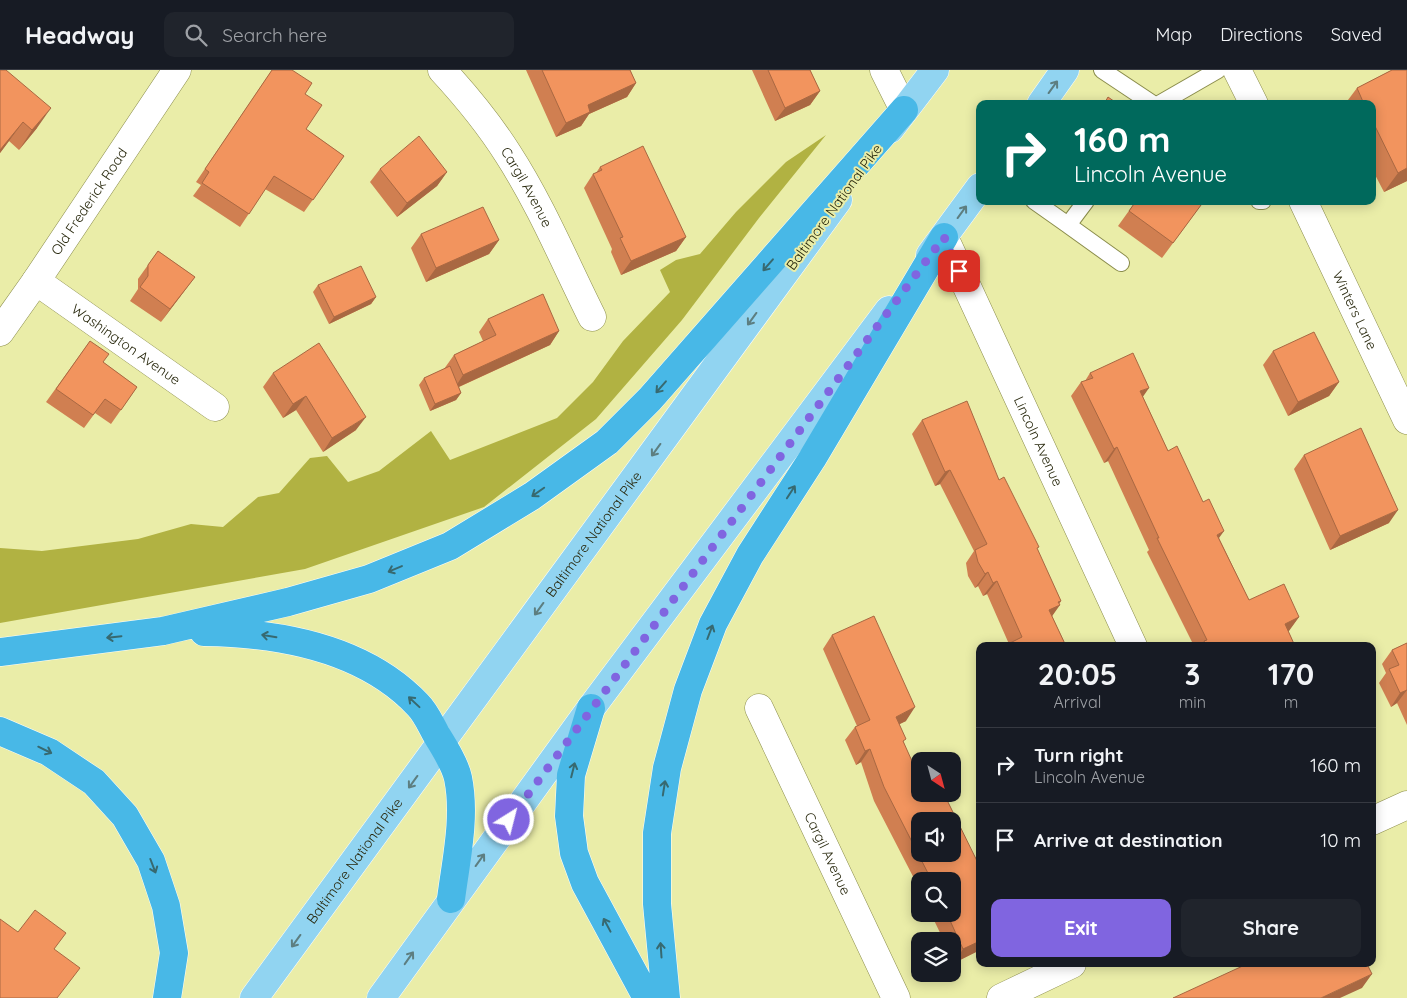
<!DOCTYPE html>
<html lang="en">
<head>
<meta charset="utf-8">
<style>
  body { margin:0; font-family:Quicksand,sans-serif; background:#20242c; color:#f1f3f6; height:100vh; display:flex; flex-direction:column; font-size:19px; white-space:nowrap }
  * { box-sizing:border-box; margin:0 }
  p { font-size:16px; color:#9ea1a6 }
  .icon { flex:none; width:28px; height:28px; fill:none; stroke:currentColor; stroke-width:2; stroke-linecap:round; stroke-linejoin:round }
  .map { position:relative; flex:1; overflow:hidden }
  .details { position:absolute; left:976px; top:572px; width:400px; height:325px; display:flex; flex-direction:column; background:#171b24; border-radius:10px; box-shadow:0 2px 12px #0003 }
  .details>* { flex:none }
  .guide { position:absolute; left:976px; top:30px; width:400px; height:105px; border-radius:10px; box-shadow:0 2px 12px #0003; background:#00695c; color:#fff; overflow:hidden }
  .needle { width:32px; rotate:144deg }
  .buttons { position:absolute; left:911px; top:682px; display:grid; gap:10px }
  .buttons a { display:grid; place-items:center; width:50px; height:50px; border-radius:10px; background:#171b24; box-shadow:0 2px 12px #0003; font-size:25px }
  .pin { position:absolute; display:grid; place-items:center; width:42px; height:42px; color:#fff; margin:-21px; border-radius:10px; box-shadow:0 2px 8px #0006 }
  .me { position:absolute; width:55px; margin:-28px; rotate:36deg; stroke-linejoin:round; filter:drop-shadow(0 0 4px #0008) }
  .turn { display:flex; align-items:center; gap:18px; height:105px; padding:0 15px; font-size:22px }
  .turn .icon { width:65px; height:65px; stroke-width:2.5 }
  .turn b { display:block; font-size:35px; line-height:42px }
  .eta { display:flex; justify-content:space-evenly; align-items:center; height:85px; text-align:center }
  .eta b { font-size:30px; font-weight:700; line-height:35px }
  .cta { display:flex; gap:10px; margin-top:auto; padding:10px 15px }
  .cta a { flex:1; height:58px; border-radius:10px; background:#8065e0; color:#fff; font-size:20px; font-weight:700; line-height:58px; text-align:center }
  .cta a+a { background:#20242c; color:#f1f3f6 }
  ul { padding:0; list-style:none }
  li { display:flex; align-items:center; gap:15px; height:75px; padding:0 15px; border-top:1px solid #363941 }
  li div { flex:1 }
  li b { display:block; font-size:19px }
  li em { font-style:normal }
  header { display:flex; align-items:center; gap:30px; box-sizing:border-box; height:70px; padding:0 25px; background:#171b24; border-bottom:1px solid #363941 }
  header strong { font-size:24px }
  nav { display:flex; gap:28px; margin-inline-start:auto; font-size:18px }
  .search { width:350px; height:45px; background:#20242c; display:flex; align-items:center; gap:12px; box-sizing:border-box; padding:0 18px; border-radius:10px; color:#9ea1a6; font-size:19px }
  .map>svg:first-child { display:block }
  .forest { fill:#b1b242 }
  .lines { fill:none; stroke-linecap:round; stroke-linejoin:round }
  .lane-casing { stroke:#8b8d4c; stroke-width:18 }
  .street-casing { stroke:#8b8d4c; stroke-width:29 }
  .primary-casing { stroke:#fff; stroke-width:29 }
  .highway-casing { stroke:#fff; stroke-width:29 }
  .lane { stroke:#fff; stroke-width:16 }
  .street { stroke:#fff; stroke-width:28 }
  .primary { stroke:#91d4f1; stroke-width:28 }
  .highway { stroke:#48b8e7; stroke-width:28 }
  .wall { fill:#d07f51 }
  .shaded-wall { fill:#a96842 }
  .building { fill:#f2945e; stroke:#a96842; fill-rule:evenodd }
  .oneway { stroke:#5d7e80 }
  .oneway2 { stroke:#376970 }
  .route { stroke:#8065e0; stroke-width:9; stroke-dasharray:0 16.2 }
  .labels { text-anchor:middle; stroke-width:4; stroke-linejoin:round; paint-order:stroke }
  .street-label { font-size:14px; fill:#29290e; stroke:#eaeda8 }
</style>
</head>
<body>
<header>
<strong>Headway</strong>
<div class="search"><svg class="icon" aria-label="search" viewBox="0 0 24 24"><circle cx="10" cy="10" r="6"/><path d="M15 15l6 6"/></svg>Search here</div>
<nav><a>Map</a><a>Directions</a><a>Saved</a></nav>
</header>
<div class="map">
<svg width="1407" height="928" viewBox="0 0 1407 928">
  <rect width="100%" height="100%" fill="#eaeda8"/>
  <!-- forest -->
  <path class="forest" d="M826 65 759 148 682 250 596 349 484 437 305 499 0 553V478L42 481 138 469 191 454 223 457 258 427 279 423 310 388 327 386 348 412 379 401 431 361 450 390 557 348 593 312 623 271 670 222 660 200 676 190 700 184 736 142 786 92Z"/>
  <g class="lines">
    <defs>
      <path id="lane" d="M1102 0 1153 34
        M1159 34 1218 0
        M1034 131 1068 155 1086 131
        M1259 131H1263
        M1068 155 1121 193"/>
      <g id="street">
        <path id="s1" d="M442 0C466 26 489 54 508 84 541 135 565 193 592 247"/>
        <path d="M884 0 904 40"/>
        <path d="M1237 0 1254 34"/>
        <path id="s2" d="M1303 131 1407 350"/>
        <path id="s3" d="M944 167 1133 576"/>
        <path id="s4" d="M36 211 215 337"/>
        <path id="s5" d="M0 262 36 211 177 0"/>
        <path id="s6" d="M759 638 896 928"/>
        <path d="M1372 751 1407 735"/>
        <path d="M1001 928 1072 894"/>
      </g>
      <g id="primary">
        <path d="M1041 34 1065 0"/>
        <path d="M890 59 935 0"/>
        <path d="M930 185 980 117"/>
        <path id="s7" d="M254 928 838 130"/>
        <path d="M381 928 591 638 889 240"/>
      </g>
      <path id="highway" d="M204 562C279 563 364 578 418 635 426 643 431 655 436 664 444 677 455 694 458 708 466 747 456 790 451 829
        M0 582 163 561 288 532 369 509 450 476 532 426 607 372 650 329 904 40
        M591 638 571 705 569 746 574 783 585 813 647 928
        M0 661 49 682 94 712 125 746 151 791 166 836 174 883 167 928
        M666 928 657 834V763L667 698 688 620 713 554 750 485 812 389 944 167"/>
    </defs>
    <!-- lane casing -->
    <use href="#lane" class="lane-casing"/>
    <!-- street casing -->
    <use href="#street" class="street-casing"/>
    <!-- primary casing -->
    <use href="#primary" class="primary-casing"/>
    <!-- highway casing -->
    <use href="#highway" class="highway-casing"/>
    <!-- lane -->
    <use href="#lane" class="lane"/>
    <!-- street -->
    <use href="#street" class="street"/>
    <!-- primary -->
    <use href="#primary" class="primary"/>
    <!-- highway -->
    <use href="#highway" class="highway"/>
  </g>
  <!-- wall -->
  <path class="wall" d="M0 0 37 58 19 80 9 71 0 83Z
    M272 0 305 24 306 59 344 86 304 142 265 119 240 157 193 126 201 115 196 112Z
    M526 0H630L636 13 627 27 589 44 581 56 556 67Z
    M752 0H810L820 21 810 35 775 51Z
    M1392 0H1407V111L1384 122 1372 99V34H1345L1357 18Z
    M600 97 686 167 676 181 621 205 611 182 612 179 584 118 593 104 596 103Z
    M380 99 447 102 437 116 397 147 370 112Z
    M1136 131H1204L1162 188 1118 156Z
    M421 164 499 170 489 184 426 212 411 178Z
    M158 181 195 207 161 252 130 231 138 219V209Z
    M318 215 376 227 371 234 329 254 313 222Z
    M488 249 559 261 550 275 459 317 461 323 456 330 430 341 419 315 424 308 444 299 454 285 483 271 479 262Z
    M90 271 103 292 137 317 111 354 95 343 84 358 46 332Z
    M1273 281 1339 312 1329 326 1288 346 1263 295Z
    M273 303 356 360 323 382 296 340 283 348 263 317Z
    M1090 303 1143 327 1168 381 1219 468 1249 530 1299 547 1288 561 1295 576H1194L1147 482 1149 480 1108 391 1104 393 1071 326 1081 312 1085 311Z
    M922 350 999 410 1037 480 1061 531 1052 546 1066 576H1008L1009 574 987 524 983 526 978 516 975 518 968 506 966 493 974 481 940 414 935 416 912 364Z
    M1304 385 1389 453 1330 480 1294 399Z
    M832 565 906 651 899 654 904 673 980 880 954 893 952 890V871H944L931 844H952V811H920V820L874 731 861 692 856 695 845 670 855 657 857 656 823 579Z
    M1407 573V655L1397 633 1391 637 1379 613 1386 603 1382 594 1392 580Z"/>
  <!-- shaded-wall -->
  <path class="shaded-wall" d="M636 13 627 27 589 44 581 56 556 67 566 53 588 35Z
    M820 21 810 35 775 51 785 38Z
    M51 38 37 58 19 80 32 60Z
    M23 52 9 71 0 83V80Z
    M1407 98V111L1384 122 1398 103Z
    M447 102 437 116 397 147 407 133Z
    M686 167 676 181 621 205 631 191Z
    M499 170 489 184 426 212 436 198Z
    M195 207 185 220 161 252 170 239Z
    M376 227 371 234 329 254 334 247Z
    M559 261 550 275 454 319 463 305Z
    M1339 312 1329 326 1288 346 1298 332Z
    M1149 318 1140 331V321Z
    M461 323 456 330 430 341 435 334Z
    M306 326 296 340 283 348 293 334Z
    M366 347 356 360 323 382 332 368Z
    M1117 377 1108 391 1104 393 1114 379Z
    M950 400 940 414 935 416 945 402Z
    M1398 440 1389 453 1330 480 1340 466Z
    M1224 461 1214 475 1217 465Z
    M988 502 978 516 975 518 985 504Z
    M997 511 987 524 983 526 993 513Z
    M1061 531 1057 536 1060 535 1050 549 1049 540Z
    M1299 547 1289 561 1275 567 1285 554Z
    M1407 620 1397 633 1391 637 1400 623Z
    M915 637 906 651 886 661 896 647Z
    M870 679 861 692 856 695 865 681Z
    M980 871V880L954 893 963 879Z
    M1372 904 1362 918 1340 928H1321Z"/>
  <!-- building -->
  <path class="building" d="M0 0H6L51 38 32 60 23 52 0 80Z
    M272 0H292L312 13 305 24 322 35 306 59 344 86 313 130 274 106 249 144 202 113 209 102 205 99Z
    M542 0H630L636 13 588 35 590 42 566 53Z
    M768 0H810L820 21 785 38Z
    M1392 0H1407V98L1398 103 1372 50V34H1364L1357 18Z
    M1108 27 1118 34H1104Z
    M419 66 447 102 407 133 380 99Z
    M643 76 686 167 631 191 620 168 623 167 593 104 602 100 600 97Z
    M1136 131H1204L1173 173 1129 141Z
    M483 137 499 170 436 198 421 164Z
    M158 181 195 207 170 239 140 217 148 206V195Z
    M361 196 376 227 334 247 318 215Z
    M543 224 559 261 463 305 454 285 496 265 488 249Z
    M1314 262 1339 312 1298 332 1273 281Z
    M90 271 109 284 103 292 137 317 121 340 105 329 93 345 56 319Z
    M319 273 366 347 332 368 306 326 293 334 273 303Z
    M1133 283 1149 318 1140 321 1168 381 1177 376 1203 432 1209 429 1224 461 1217 465 1249 530 1284 514 1299 547 1285 554 1295 576H1206L1204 571 1207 570 1157 468H1159L1117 377 1114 379 1081 312 1093 308 1090 303Z
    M450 296 461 323 435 334 424 308Z
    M967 331 999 410 1004 407 1039 477 1037 478 1061 531 1058 532 1060 535 1049 540 1066 576H1011L1010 573 1022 567 997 511 993 513 988 502 985 504 978 492 975 480 987 474 950 400 945 402 922 350Z
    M1361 358 1398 440 1340 466 1304 385Z
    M874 546 915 637 896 647 906 669 903 671 920 709V724H944L980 797V871L963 879 947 844H952V811H932L884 717 870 679 865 681 855 657 870 650 832 565ZM920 751H952V784H920Z
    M1407 573V620L1400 623 1389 599 1399 595 1392 580Z
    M35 840 66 863 54 879 80 898 57 928H0V849L18 862Z
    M1247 894H1367L1372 904 1321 928H1173Z"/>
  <!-- one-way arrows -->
  <defs><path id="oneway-shaft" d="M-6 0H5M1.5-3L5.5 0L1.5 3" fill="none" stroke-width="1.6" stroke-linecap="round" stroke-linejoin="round" transform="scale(1.25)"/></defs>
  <g class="oneway">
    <use href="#oneway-shaft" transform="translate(1053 17) rotate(-54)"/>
    <use href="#oneway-shaft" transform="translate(962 142) rotate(-54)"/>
    <use href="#oneway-shaft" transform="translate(752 249) rotate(126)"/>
    <use href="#oneway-shaft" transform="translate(656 380) rotate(126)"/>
    <use href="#oneway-shaft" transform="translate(539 539) rotate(126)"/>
    <use href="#oneway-shaft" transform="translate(413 712) rotate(126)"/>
    <use href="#oneway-shaft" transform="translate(480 790) rotate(-54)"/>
    <use href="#oneway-shaft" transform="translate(296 871) rotate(126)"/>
    <use href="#oneway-shaft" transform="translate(409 888) rotate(-55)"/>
  </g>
  <g class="oneway2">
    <use href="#oneway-shaft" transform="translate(768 195) rotate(131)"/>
    <use href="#oneway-shaft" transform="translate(661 317) rotate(131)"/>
    <use href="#oneway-shaft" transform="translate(538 422) rotate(145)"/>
    <use href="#oneway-shaft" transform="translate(791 422) rotate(-57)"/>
    <use href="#oneway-shaft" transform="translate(395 499) rotate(157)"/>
    <use href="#oneway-shaft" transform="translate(710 562) rotate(-69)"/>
    <use href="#oneway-shaft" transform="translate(269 566) rotate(-171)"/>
    <use href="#oneway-shaft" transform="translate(114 567) rotate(174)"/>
    <use href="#oneway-shaft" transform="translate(414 632) rotate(-137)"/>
    <use href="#oneway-shaft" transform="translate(45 680) rotate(26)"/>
    <use href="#oneway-shaft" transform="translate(573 700) rotate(-76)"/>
    <use href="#oneway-shaft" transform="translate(664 718) rotate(-81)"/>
    <use href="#oneway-shaft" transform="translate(153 796) rotate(69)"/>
    <use href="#oneway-shaft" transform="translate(607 855) rotate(-118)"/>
    <use href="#oneway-shaft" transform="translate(661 880) rotate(-94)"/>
  </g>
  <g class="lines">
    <!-- route -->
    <path class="route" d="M509 750 944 167 959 201"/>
  </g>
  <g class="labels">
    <!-- street labels -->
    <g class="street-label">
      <text dy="5" stroke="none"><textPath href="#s1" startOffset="145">Cargil Avenue</textPath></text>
      <text dy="5" stroke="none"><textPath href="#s5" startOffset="158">Old Frederick Road</textPath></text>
      <text transform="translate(834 137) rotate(-54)" y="5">Baltimore National Pike</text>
      <text dy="5" stroke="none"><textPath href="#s2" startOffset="121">Winters Lane</textPath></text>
      <text dy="5" stroke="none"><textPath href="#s4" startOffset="110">Washington Avenue</textPath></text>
      <text dy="5" stroke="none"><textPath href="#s3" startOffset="225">Lincoln Avenue</textPath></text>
      <text dy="5" stroke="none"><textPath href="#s7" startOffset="575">Baltimore National Pike</textPath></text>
      <text dy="5" stroke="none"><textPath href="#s6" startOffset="161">Cargil Avenue</textPath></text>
      <text dy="5" stroke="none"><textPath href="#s7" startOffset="170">Baltimore National Pike</textPath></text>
    </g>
  </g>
</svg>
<div class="buttons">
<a><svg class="needle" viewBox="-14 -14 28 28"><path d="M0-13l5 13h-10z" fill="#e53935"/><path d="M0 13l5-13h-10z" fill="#9ea1a6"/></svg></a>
<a><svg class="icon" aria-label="sound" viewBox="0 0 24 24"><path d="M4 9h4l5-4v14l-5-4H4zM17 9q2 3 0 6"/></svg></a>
<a><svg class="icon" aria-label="search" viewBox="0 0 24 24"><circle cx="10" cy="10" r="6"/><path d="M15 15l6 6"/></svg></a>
<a><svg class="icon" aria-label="layers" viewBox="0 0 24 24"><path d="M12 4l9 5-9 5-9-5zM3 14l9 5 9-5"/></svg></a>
</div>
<div class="pin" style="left:959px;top:201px;background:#d93025"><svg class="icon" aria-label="arrive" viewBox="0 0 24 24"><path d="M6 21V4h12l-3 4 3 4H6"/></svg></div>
<svg class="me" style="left:509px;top:750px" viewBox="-20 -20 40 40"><circle r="17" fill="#8065e0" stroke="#fff" stroke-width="3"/><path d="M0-11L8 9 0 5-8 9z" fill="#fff"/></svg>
<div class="guide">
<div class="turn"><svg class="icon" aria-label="right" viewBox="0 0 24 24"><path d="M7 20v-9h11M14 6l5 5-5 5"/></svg><div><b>160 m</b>Lincoln Avenue</div></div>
</div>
<section class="details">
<div class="eta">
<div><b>20:05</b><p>Arrival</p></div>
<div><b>3</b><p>min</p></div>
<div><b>170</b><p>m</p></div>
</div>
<ul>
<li><svg class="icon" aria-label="right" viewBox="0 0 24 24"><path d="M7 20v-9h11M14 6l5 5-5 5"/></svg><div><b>Turn right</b><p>Lincoln Avenue</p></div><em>160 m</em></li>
<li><svg class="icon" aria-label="arrive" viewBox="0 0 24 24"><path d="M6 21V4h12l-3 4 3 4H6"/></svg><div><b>Arrive at destination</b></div><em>10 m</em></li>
</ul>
<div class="cta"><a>Exit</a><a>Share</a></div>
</section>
</div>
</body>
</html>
